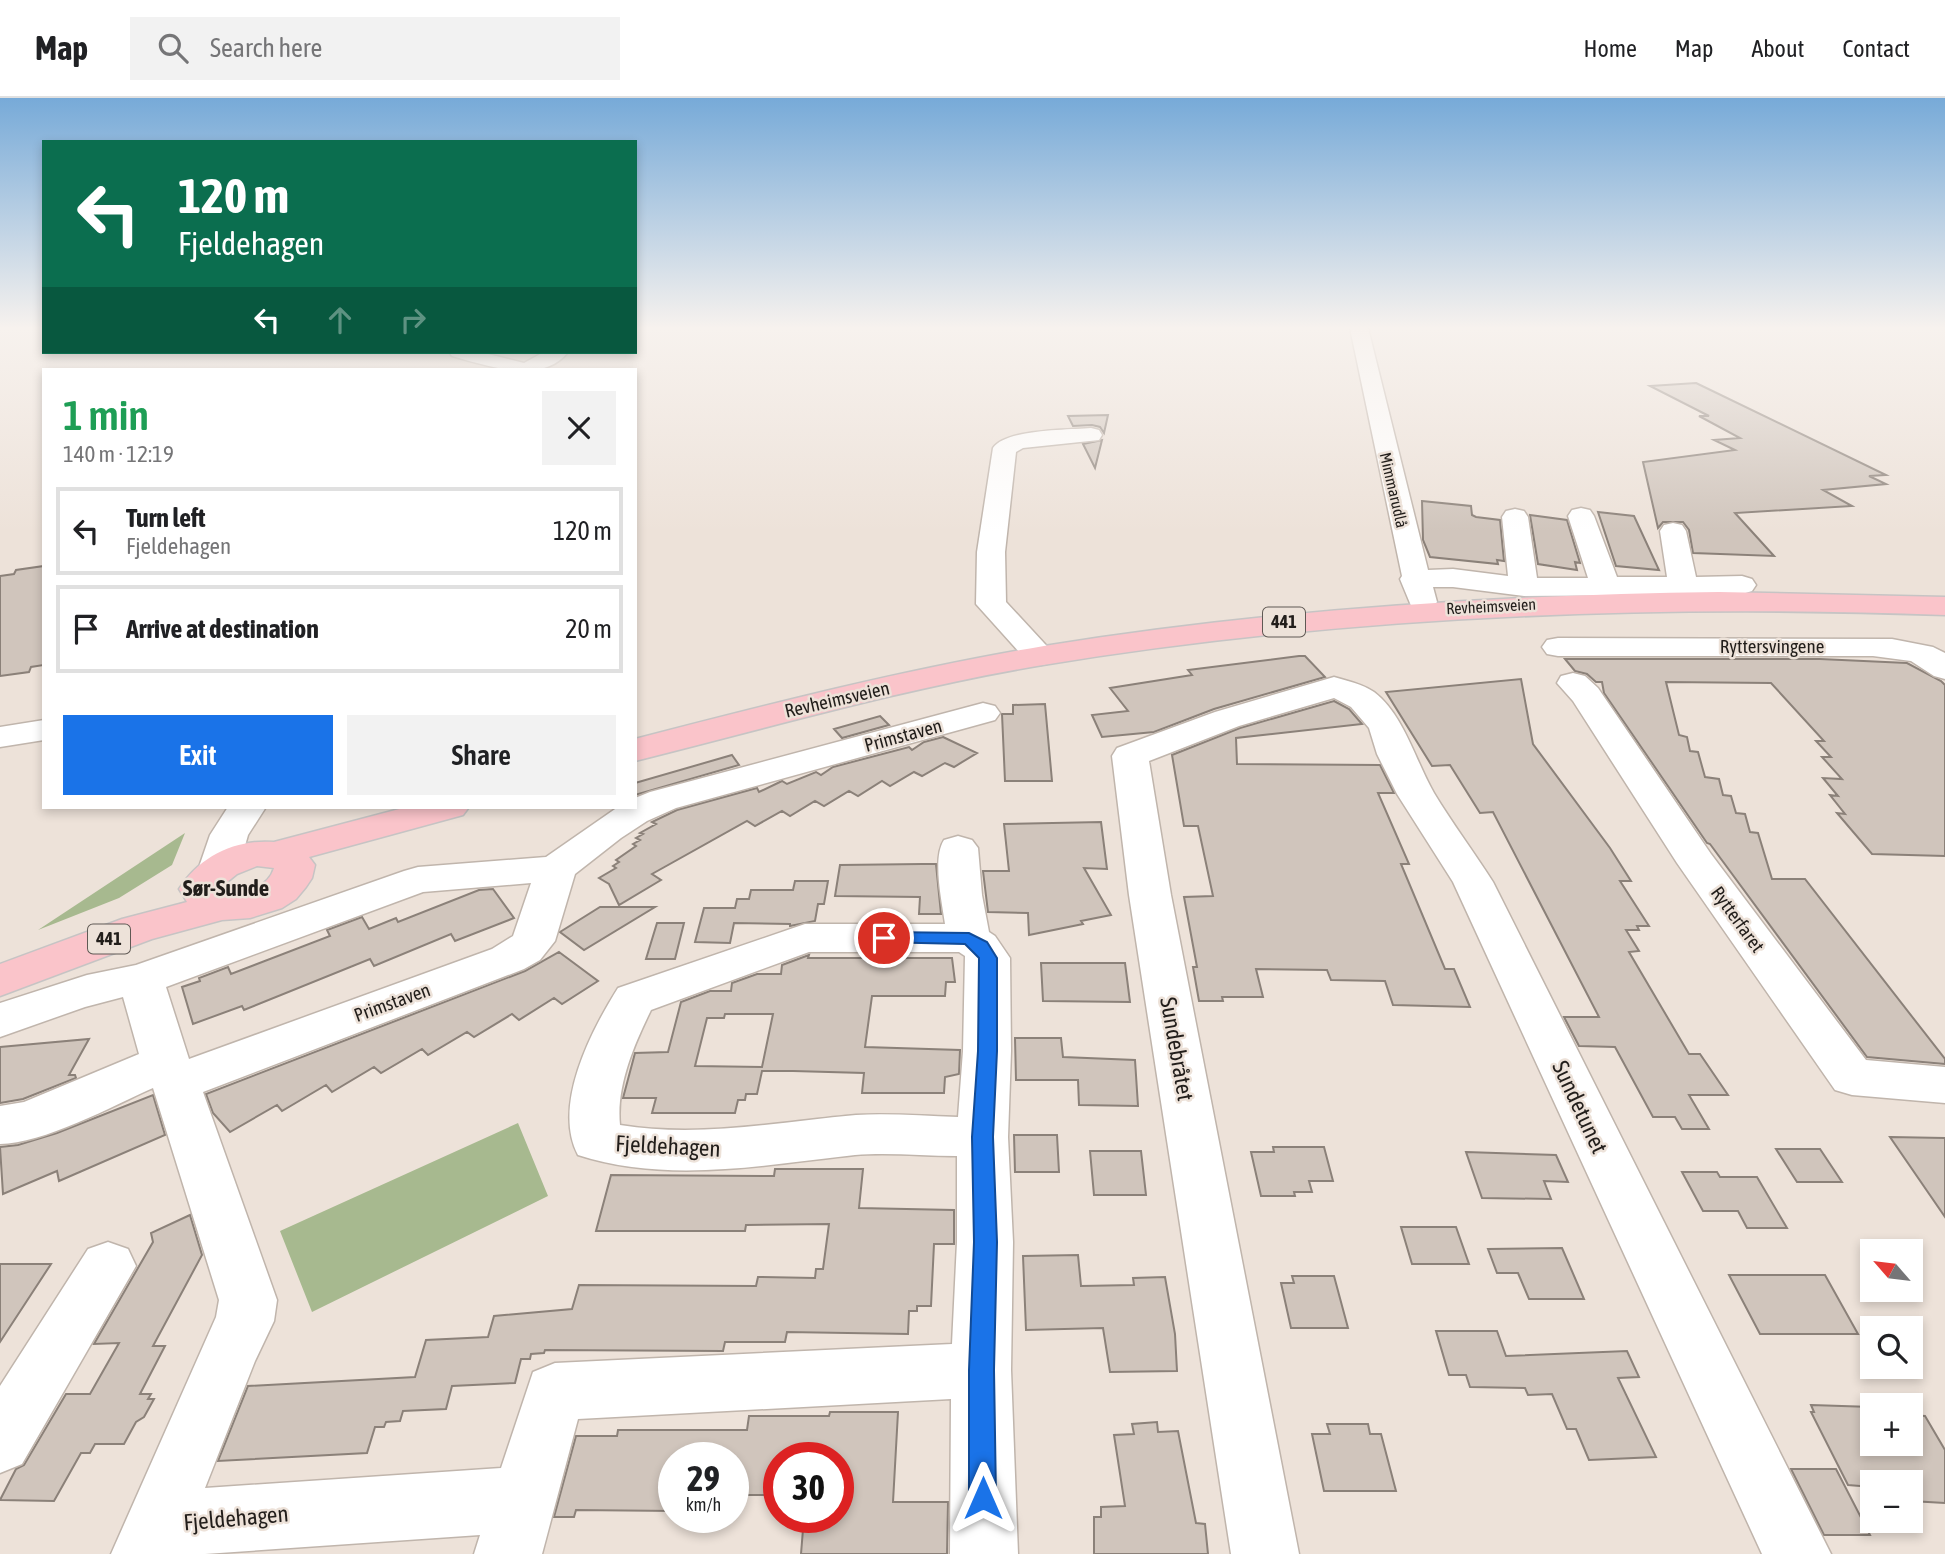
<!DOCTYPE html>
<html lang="en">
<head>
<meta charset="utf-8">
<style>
  body { margin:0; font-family:"Asap Condensed",sans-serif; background:#f2f2f2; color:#202124; height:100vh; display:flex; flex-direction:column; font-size:26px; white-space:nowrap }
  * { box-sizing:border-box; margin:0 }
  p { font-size:23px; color:#757577 }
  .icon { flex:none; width:38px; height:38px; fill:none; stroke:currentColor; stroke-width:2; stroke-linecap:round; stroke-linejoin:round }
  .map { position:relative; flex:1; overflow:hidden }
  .panel { position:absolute; left:42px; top:270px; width:595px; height:441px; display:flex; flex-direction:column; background:#fff; border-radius:0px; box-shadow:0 4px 10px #0003 }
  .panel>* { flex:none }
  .top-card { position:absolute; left:42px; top:42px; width:595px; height:214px; border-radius:0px; box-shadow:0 4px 10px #0003; background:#0b6e4f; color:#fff; overflow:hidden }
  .needle { width:46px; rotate:298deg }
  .controls { position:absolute; left:1860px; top:1141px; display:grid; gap:14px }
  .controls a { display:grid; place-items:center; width:63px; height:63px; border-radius:0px; background:#fff; box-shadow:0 4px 10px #0003; font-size:35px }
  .speed { position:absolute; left:658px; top:1344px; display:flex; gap:14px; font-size:35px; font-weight:700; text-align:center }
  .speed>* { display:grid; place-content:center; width:91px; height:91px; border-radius:50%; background:#fff; box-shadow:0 4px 10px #0003; line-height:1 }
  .speed small { font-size:18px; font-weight:400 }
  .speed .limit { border:10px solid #d22; background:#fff; color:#111 }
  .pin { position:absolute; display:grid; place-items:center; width:60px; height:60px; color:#fff; margin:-30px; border:4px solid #fff; border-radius:50%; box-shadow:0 2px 7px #0007 }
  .me { position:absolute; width:77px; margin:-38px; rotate:0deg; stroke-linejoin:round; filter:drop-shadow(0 0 5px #0008) }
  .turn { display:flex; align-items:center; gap:24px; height:147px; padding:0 21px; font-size:32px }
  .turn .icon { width:91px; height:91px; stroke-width:2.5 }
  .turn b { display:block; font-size:49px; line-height:60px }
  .lanes { display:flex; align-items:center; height:66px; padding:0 21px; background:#0003; justify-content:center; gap:35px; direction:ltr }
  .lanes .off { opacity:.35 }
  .round { display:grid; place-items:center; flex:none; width:74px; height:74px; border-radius:0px; background:#f2f2f2 }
  .overview { display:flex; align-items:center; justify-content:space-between; height:119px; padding:0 21px }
  h1 { font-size:42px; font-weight:600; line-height:52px; color:#1e9e55 }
  .action { display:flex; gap:14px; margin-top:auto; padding:14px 21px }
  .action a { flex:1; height:80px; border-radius:0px; background:#1a73e8; color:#fff; font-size:28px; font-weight:600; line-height:80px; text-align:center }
  .action a+a { background:#f2f2f2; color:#202124 }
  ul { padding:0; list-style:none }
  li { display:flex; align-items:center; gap:21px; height:88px; margin:0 14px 10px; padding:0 7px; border:4px solid #e0e0e0; border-radius:0px }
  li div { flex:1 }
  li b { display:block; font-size:26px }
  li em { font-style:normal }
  header { display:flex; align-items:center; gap:42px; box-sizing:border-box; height:98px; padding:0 35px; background:#fff; border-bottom:2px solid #e0e0e0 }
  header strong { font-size:33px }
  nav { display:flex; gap:38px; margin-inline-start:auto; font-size:24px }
  .search { width:490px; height:63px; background:#f2f2f2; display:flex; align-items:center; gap:18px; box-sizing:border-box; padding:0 24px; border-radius:0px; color:#757577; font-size:26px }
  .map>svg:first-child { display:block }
  .green { fill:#a7b98f }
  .building { fill:#d0c5bc; stroke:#8b8179; stroke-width:2; fill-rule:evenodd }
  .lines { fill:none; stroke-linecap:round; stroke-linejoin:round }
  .minor-casing { stroke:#c0b5ac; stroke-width:3 }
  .major-casing { stroke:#c6c4c4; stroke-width:3 }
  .minor { fill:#fff; fill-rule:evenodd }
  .major { fill:#fac4ca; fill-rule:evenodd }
  .route { fill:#1a73e8; stroke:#114b97; stroke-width:2 }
  .labels { text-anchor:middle; stroke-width:5; stroke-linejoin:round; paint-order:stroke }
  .far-street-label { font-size:16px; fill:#221e1b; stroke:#ede2d9 }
  .shield { fill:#ede2d9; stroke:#5f5954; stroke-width:2 }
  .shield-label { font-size:18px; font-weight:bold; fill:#221e1b }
  .street-label { font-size:19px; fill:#221e1b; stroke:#ede2d9 }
  .quarter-label { font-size:23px; font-weight:bold; fill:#221e1b; stroke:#ede2d9 }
  .near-street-label { font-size:23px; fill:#221e1b; stroke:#ede2d9 }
</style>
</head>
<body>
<header>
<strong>Map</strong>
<div class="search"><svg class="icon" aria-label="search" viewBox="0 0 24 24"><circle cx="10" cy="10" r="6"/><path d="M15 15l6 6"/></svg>Search here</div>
<nav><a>Home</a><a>Map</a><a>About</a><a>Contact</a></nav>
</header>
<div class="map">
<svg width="1945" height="1456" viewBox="0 0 1945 1456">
  <rect width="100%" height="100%" fill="#ede2d9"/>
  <!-- green -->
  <path class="green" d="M185 735 172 767 119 800 38 832Z
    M518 1025 548 1098 312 1214 280 1133Z"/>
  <!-- building -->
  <path class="building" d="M1696 285 1886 377 1869 378 1886 386 1823 392 1852 408 1735 415 1774 458 1693 455 1689 432 1683 424H1663L1658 430 1643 364 1735 352 1714 342 1740 340 1699 318H1709L1650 288Z
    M1108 317 1104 335 1100 329 1092 327 1073 328 1068 318Z
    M1102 342 1095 370 1083 346Z
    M1422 403 1471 408 1472 417 1476 419 1500 422 1504 463 1497 462 1498 466 1430 459 1423 442Z
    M1598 414 1634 418 1659 472 1616 468Z
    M1530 417 1567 422 1580 465 1575 464 1577 472 1538 466Z
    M44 468V567L31 569 29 574 0 578V478L14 476 16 472Z
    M1299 558H1305L1325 579 1214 611 1154 634 1102 639 1092 617 1128 613 1110 590 1192 577 1188 572Z
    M1565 561H1820L1907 565 1941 583 1945 587V758L1872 756 1837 715 1845 716 1830 697 1838 698 1823 680 1842 681 1822 659H1831L1816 643H1824L1771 585 1666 584 1679 637 1687 639 1690 653 1698 654 1705 679 1719 681 1723 697 1731 698 1736 715 1745 716 1750 734 1758 735 1772 781H1805L1945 961V966L1867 959 1710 746 1707 745 1604 595 1602 584H1596L1587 576 1575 573Z
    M1521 581 1533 646 1610 750 1631 783H1620L1649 828H1637L1639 832H1626L1639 853 1629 854 1689 956H1700L1728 997H1689L1709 1031H1682L1675 1019H1653L1615 949 1579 948 1564 919H1599L1493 714 1480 715 1450 667 1432 668 1386 594Z
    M1334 603 1349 611 1362 626 1236 640 1237 666 1380 667 1394 695H1378L1409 766H1401L1445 871H1454L1470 909 1393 907 1385 883 1331 882 1327 872 1256 871 1263 899H1222L1223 903H1199L1193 869H1197L1184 799 1213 798 1198 728H1184L1172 657 1240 630Z
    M1045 606 1052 683H1005L1002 616H1013V607Z
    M880 618 889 627 842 640 834 631Z
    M943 639 977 655 954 669 945 665 922 678 914 674 890 688 882 683 858 698 849 693 824 708 815 703 790 718 782 713 755 728 747 723 652 776 661 782 619 807 609 786 599 780 616 770 613 768 619 764 616 762 636 748 633 746 640 742 636 740 643 736 640 735 656 726 652 724 677 712 757 690 759 694 782 683 787 686 816 674 821 677 833 669 909 649 912 652 924 644Z
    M732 657 739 667 635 697V685Z
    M1101 724 1107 771 1084 770 1111 817 1081 823 1083 826 1029 837 1028 815 988 814 983 773H1009L1004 726Z
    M922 766H936L941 816H919L920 799 835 798 840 767Z
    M795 783H828L824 806H818L815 823 790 828V826L734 825 730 845 695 844 704 810H735L737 801H749L751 792H793Z
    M493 791 514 820 455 843 451 836 374 868 370 861 244 912 242 908 193 926 182 889 200 883 199 880 228 869 231 876 330 838 327 832 362 819 369 831 396 820 398 824 479 792Z
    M600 809H655L584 852 560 834Z
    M657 825H684L675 861H646Z
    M559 854 598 883 562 906 554 900 519 922 512 916 474 939 467 934 428 957 422 951 381 975 374 969 332 994 326 987 282 1013 277 1007 230 1034 213 1015 206 996 525 873Z
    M809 857 808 860H952L955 884H946L945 898H872L865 949 960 952 959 976 945 979 944 995H862L864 975 793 973H762L757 996H746L745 1002H738L735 1015H652L656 1000H623L635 955 668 954 681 904 710 893H731L732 885 757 876H781L782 867ZM725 916H773L762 969 695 968 707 920H724Z
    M1041 865H1125L1130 904 1043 903Z
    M1015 940H1061L1063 959 1135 962 1138 1008 1079 1007 1078 982H1016Z
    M89 941 69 977H75L76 980 23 1001 0 1005V949Z
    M153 997 165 1037 59 1083 57 1073 3 1096 0 1049 18 1047 57 1035Z
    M1014 1037H1057L1059 1074H1015Z
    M1890 1039 1945 1040V1119Z
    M1273 1049H1324L1333 1083H1309L1312 1094H1294L1295 1098H1261L1251 1054H1274Z
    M1776 1051H1820L1842 1084H1797Z
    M1090 1053H1141L1146 1097H1094Z
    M1466 1054 1556 1057 1568 1084 1544 1083 1551 1101 1482 1100Z
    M775 1071H863L859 1110 954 1112V1146H934L931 1208H917V1213H909L908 1236 787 1234 785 1244H725L723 1253 545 1252 544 1255 531 1256 530 1261H521L515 1285 452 1288 446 1311 403 1313 400 1323 386 1324 384 1329H375L367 1355 218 1363 248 1288 415 1279 426 1242 488 1239 494 1218 572 1211 579 1187 756 1188 758 1179 815 1180 816 1171H823L829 1126 746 1127 745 1133H596L611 1077 774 1078Z
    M1682 1074H1717L1720 1079H1757L1787 1130H1747L1738 1113H1703Z
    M190 1117 202 1157 153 1248H165L140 1296H151L148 1301H154L144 1319 136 1324 124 1346H95L90 1355H81L54 1403 0 1402 16 1371 24 1367 66 1296H90L119 1245 94 1246 153 1144 151 1135Z
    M1401 1129H1456L1469 1166H1412Z
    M1562 1150 1584 1201H1529L1518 1175H1497L1488 1151Z
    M1078 1157 1081 1188 1134 1187 1133 1180 1165 1179 1175 1236 1177 1273 1110 1274 1103 1230 1026 1232 1023 1158Z
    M0 1166H51L0 1244Z
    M1729 1177H1825L1858 1236H1760Z
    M1292 1178H1334L1348 1230H1291L1281 1185H1294Z
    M1436 1233H1497L1506 1258 1627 1253 1639 1279 1618 1280 1656 1359 1589 1362 1576 1331H1567L1552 1296 1528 1297 1525 1290 1470 1289 1466 1277H1449Z
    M1811 1307 1872 1309V1346H1911V1317L1925 1318 1945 1352V1405L1911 1403V1384H1872V1389L1848 1387 1811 1314H1814Z
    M830 1314H898L893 1404H948L947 1456H801L804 1419H838V1360H779V1397H738L740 1382H733V1360H674V1413L576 1412 574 1419H554L576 1338H617L618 1332H747L749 1318H829Z
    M1157 1324 1158 1334 1178 1333 1196 1425 1205 1426 1208 1456H1094V1419H1101V1409L1125 1408 1114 1337 1134 1336 1132 1326Z
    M1327 1326H1368L1370 1336H1381L1396 1393H1324L1312 1336H1330Z
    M1791 1371H1836L1870 1437H1824Z"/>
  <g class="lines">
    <defs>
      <path id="minor" d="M1350 230H1368L1428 472 1453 471 1508 478 1502 419 1506 413 1515 411 1524 413 1528 419 1537 480H1588L1568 418 1572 412 1581 410 1590 412 1594 418 1617 479H1667L1660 433 1664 427 1673 425 1682 427 1686 433 1696 479 1742 478 1752 481 1756 487 1752 493 1742 496 1524 498 1453 489H1433L1437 504 1432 510 1422 513 1412 510 1400 481 1402 478Z
        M449 254H480L524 265 544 254H568C542 288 485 267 452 258Z
        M1091 330 1099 332 1102 337 1099 342 1023 350 1016 354 1005 454 1006 504 1056 558 1051 565 1040 567 1029 565 976 506 977 454 993 350C1006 331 1068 332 1091 330Z
        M1558 540 1892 541 1933 549 1945 555V581L1934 578 1911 563 1873 558H1558L1547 556 1542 549 1547 542Z
        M1573 575 1585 578 1598 590 1711 756 1866 962 1945 969V1005L1852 997 1835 992 1677 765 1573 603 1557 585 1561 578Z
        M1334 579C1348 583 1362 586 1374 594 1404 617 1415 662 1434 695 1452 725 1474 754 1493 784L1831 1456H1762L1453 784 1397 696 1377 656 1369 630 1351 609 1334 600 1239 628 1149 663 1171 797 1299 1456H1231L1129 797 1112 658 1117 650 1215 614Z
        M983 605 995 608 1000 615 995 622 676 710 647 723 621 740 575 776 555 843 540 862 524 871 203 994 277 1202 274 1223 255 1263 205 1390 501 1370 533 1274 555 1265 952 1246 957 1144V1058C923 1058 888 1054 855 1057 763 1067 668 1086 578 1057 552 1008 591 933 618 890L805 826H945C942 804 932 760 944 742L958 738 972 742 978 750 982 797 989 834 995 838 1010 860 1011 953 1008 1039 1013 1144 1011 1272 1018 1456H950L951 1301 578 1321 542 1456H474L480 1437 205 1456H111L216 1219 219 1202 153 990C113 1008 42 1046 0 1046V1008L24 1004 139 956 123 899 85 909 0 939V905L87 877 136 867 404 773 418 769 546 759 618 709H635V700L650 694ZM531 785 513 838 492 851 189 961 166 889 423 794ZM809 854H959L965 858 963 953 958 1019C924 1018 889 1015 856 1017 777 1024 699 1040 620 1027 616 988 634 947 651 912Z
        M44 622V642L0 649V629Z
        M228 709H266L248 737 239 769 233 778 219 781 205 778 199 769 210 737Z
        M108 1144 128 1151 136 1168 22 1366 0 1375V1288L88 1151Z"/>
      <path id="major" d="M1719 494 1945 499V517C1643 506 1342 518 1043 567 905 590 771 629 635 663V641C770 606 906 571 1044 548 1267 512 1492 497 1719 494Z
        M407 709H469L463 717 309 759 315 767 312 780 306 789 296 801 282 810 250 820 222 822 152 841 0 898V866L122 821 187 804 179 791C200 758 235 741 274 744ZM257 768 274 770C269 789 240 801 222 793L221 789 237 776Z"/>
    </defs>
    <!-- minor casing -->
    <use href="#minor" class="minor-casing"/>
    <!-- major casing -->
    <use href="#major" class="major-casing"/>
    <!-- minor -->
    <use href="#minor" class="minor"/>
    <!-- major -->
    <use href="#major" class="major"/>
  </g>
  <!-- sky -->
  <linearGradient id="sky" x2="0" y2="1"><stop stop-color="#77aad8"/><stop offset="0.53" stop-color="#f7f2ee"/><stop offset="1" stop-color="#f7f2ee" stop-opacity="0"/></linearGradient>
  <rect width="1945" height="434" fill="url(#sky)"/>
  <!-- route -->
  <path class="route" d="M884 834 969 835 987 844 997 860V953L993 1039 997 1144 994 1272 996 1400 992 1409 983 1413 973 1409 969 1400V1272L974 1144 972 1039 978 953 979 860 965 846 877 844 875 840 877 836Z"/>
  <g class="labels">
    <!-- far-street labels -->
    <g class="far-street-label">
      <text transform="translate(1394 392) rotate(77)" y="6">Mimmarudlå</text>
      <text transform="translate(1491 508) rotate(-3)" y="6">Revheimsveien</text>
    </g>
    <!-- shield labels -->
    <g class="shield">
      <rect x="1263" y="509.5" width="42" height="29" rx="5"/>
      <rect x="88" y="826.5" width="42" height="29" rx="5"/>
    </g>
    <g class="shield-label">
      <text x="1284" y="530">441</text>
      <text x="109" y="847">441</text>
    </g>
    <!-- street labels -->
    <g class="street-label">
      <text x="1772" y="555">Ryttersvingene</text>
      <text transform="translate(837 601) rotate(-13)" y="7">Revheimsveien</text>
      <text transform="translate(903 637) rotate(-15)" y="7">Primstaven</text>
      <text transform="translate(1738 821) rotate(54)" y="7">Rytterfaret</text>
      <text transform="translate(392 904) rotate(-20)" y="7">Primstaven</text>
    </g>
    <!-- quarter labels -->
    <g class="quarter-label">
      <text x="226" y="798">Sør-Sunde</text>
    </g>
    <!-- near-street labels -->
    <g class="near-street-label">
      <text transform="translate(1177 951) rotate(80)" y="8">Sundebråtet</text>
      <text transform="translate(1580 1009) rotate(65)" y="8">Sundetunet</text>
      <text transform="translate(668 1048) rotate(3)" y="8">Fjeldehagen</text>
      <text transform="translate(236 1420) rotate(-5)" y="8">Fjeldehagen</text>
    </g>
  </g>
</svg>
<div class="controls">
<a><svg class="needle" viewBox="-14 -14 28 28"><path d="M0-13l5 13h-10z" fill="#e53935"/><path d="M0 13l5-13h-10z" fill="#757577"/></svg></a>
<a><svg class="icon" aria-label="search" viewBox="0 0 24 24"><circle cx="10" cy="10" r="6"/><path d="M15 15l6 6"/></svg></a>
<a>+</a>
<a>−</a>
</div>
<div class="speed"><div>29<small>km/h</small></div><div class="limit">30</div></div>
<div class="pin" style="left:884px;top:840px;background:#d93025"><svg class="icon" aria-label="arrive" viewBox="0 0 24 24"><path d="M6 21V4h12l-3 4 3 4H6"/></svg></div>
<svg class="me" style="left:983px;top:1400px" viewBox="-20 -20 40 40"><path d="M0-17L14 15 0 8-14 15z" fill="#1a73e8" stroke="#fff" stroke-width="4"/></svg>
<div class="top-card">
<div class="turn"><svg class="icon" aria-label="left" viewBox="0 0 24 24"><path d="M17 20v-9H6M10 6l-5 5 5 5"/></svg><div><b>120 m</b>Fjeldehagen</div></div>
<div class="lanes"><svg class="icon" aria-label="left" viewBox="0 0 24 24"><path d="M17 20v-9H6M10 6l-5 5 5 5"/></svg><svg class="icon off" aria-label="ahead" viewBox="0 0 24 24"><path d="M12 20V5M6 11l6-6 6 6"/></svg><svg class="icon off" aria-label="right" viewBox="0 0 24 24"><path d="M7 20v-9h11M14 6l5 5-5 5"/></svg></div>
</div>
<section class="panel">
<div class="overview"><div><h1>1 min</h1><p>140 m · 12:19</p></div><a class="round"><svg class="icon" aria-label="close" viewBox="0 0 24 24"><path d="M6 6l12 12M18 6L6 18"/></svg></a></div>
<ul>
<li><svg class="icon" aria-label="left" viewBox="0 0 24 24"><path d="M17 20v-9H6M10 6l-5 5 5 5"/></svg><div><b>Turn left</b><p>Fjeldehagen</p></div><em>120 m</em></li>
<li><svg class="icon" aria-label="arrive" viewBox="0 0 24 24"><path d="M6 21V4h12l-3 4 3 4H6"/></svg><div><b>Arrive at destination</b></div><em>20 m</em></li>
</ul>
<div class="action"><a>Exit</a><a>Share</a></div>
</section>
</div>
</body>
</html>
